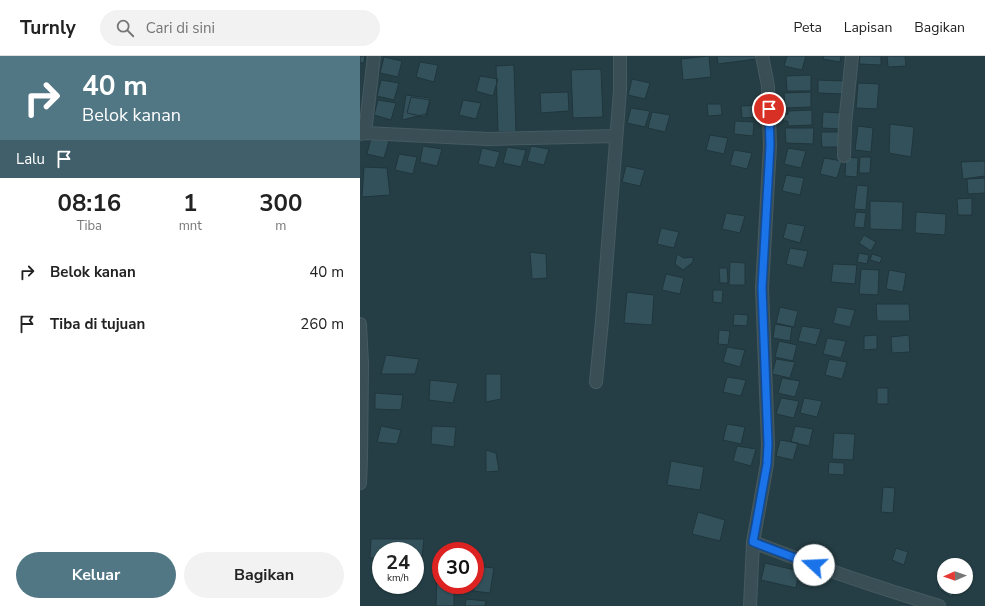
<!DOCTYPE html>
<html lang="id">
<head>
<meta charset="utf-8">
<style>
  body { margin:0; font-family:"Nunito Sans",sans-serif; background:#f2f2f2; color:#222; height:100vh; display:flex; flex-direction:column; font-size:15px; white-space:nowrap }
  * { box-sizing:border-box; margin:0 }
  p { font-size:13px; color:#767676 }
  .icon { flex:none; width:22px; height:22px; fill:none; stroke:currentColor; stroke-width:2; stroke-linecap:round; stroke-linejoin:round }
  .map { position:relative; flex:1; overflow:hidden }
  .details { display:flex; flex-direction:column; background:#fff; width:360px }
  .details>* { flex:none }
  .top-card { background:#517785; color:#fff; overflow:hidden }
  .needle { width:26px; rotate:268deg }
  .tools { position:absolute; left:577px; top:502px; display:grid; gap:8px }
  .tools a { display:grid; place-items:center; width:36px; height:36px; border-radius:50%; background:#fff; box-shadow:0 1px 3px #0004; font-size:20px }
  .speed { position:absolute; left:12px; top:486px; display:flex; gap:8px; font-size:20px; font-weight:700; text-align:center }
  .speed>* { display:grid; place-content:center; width:52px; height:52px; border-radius:50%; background:#fff; box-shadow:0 1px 3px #0004; line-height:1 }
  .speed small { font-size:10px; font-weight:400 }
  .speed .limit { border:6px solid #d22; background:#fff; color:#111 }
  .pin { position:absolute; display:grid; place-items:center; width:34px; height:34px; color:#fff; margin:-17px; border:2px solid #fff; border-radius:50%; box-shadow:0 1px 4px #0007 }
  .me { position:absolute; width:44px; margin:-22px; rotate:290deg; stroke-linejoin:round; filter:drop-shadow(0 0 3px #0008) }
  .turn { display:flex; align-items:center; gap:14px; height:84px; padding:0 16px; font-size:18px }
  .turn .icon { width:52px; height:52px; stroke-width:2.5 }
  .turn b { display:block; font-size:28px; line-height:34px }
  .then { display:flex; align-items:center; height:38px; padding:0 16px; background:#0003; gap:8px; font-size:15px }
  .eta { display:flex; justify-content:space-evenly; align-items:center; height:68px; text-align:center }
  .eta b { font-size:24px; font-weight:700; line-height:28px }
  .cta { display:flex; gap:8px; margin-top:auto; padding:8px 16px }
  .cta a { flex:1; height:46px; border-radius:24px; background:#517785; color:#fff; font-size:16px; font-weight:700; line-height:46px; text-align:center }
  .cta a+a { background:#f2f2f2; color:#222 }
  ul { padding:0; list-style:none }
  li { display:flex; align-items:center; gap:12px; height:52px; padding:0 16px }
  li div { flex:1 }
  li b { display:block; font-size:15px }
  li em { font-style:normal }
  header { display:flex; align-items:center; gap:24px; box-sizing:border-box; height:56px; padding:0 20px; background:#fff; border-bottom:1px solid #e0e0e0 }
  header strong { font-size:19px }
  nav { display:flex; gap:22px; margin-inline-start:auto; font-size:14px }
  .search { width:280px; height:36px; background:#f2f2f2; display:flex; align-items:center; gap:10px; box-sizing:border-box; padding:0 14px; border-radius:22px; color:#767676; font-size:15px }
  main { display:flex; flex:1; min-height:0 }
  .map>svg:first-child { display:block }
  .building { fill:#33515a; stroke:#20353c }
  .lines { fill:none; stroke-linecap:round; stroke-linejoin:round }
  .minor-casing { stroke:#465a61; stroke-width:14 }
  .minor { stroke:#394e55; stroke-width:12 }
  .route-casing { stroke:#114b97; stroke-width:10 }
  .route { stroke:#1a73e8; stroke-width:7 }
</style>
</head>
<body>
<header>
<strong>Turnly</strong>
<div class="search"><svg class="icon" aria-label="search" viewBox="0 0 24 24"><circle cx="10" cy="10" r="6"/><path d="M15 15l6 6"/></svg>Cari di sini</div>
<nav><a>Peta</a><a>Lapisan</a><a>Bagikan</a></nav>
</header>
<main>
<section class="details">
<div class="top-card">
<div class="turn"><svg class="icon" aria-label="right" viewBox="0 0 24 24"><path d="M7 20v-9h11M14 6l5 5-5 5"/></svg><div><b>40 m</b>Belok kanan</div></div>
<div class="then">Lalu<svg class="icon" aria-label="arrive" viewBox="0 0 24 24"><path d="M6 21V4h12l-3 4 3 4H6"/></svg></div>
</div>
<div class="eta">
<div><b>08:16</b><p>Tiba</p></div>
<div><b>1</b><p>mnt</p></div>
<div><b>300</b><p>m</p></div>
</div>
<ul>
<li><svg class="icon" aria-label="right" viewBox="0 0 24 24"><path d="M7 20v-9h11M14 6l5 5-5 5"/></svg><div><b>Belok kanan</b></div><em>40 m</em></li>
<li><svg class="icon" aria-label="arrive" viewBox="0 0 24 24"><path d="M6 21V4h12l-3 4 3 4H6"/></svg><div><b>Tiba di tujuan</b></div><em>260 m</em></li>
</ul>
<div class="cta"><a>Keluar</a><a>Bagikan</a></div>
</section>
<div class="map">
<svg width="625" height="550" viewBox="0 0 625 550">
  <rect width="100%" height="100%" fill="#253e45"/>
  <!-- building -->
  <path class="building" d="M0 0H5L4 7H0Z
    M349 0 351 21 323 24 321 3Z
    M357 0H395L396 3 358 8Z
    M427 0H446L442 14 424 10Z
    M464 0H481L480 6 463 3Z
    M500 0H521V9L499 8Z
    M527 0H545L546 10 528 11Z
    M24 1 42 5 38 21 20 17Z
    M60 6 78 9 74 26 56 21Z
    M154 9 156 76H138L136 10Z
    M241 13 243 61 213 62 211 14Z
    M451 19V35H427L426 20Z
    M120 20 138 23 133 40 116 35Z
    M272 23 290 27 285 43 268 39Z
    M21 24 39 27 34 44 17 40Z
    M458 24 485 25 484 38 458 37Z
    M498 27 519 28 517 53 496 52Z
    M208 36 209 55 181 57 180 37Z
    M451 36V51L425 52 424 37Z
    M46 39 70 42 67 60 66 58 42 64Z
    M51 41 70 44 65 61 47 57Z
    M18 44 36 47 31 64 14 59Z
    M103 44 121 47 116 63 99 59Z
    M347 48H361L362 59 348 60Z
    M398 49 399 61 382 62 381 50Z
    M271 52 290 55 285 71 267 67Z
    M452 54V69L428 70V65H423V59L428 58V55Z
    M292 56 310 59 305 76 288 72Z
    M463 56 482 57 481 73 462 72Z
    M375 65 394 66 393 80 374 78Z
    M530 68 554 71 551 101 529 97Z
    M498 70 513 72 511 96 495 94Z
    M425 72H454L453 88 426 87Z
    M461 76H480V91H462Z
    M350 79 368 82 364 98 346 94Z
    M11 82 29 85 24 102 7 98Z
    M63 90 82 93 77 110 60 106Z
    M171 90 189 93 184 109 167 105Z
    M147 91 166 94 161 111 143 107Z
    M122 92 140 96 135 112 118 108Z
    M428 92 446 95 441 112 424 108Z
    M374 94 392 97 387 113 370 109Z
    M39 98 57 101 53 118 35 114Z
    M486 101 498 102 497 121 485 120Z
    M500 101H511L510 117H499Z
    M464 102 482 105 477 122 460 118Z
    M625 105V120L603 123 601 106Z
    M266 110 285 114 280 130 262 126Z
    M4 111 27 112 30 139 2 141Z
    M426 119 444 122 440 139 422 135Z
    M625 122V137L608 138 607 123Z
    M497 129 508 130 506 154 494 153Z
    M612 142V159H598L597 143Z
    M510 145 543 146 542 174 510 173Z
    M496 156 506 157 504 172 494 171Z
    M556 156 586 158 585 179 555 177Z
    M366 157 385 160 380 177 362 173Z
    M427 167 445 170 440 187 423 182Z
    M301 172 319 176 314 192 297 188Z
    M504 179 516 186 511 195 499 187Z
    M430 192 448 195 443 212 426 208Z
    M170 196 186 198 187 222 172 223Z
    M499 197 509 199 507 208 497 206Z
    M317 198 324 202 333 201V206L323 214 315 208Z
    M512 198 522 201 520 207 510 204Z
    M370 206 385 207V229H369Z
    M473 208 497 209 495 228 471 226Z
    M359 212H367L368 227H360Z
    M501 213 519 214 518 239 499 238Z
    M529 214 546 217 543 236 526 233Z
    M306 218 324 222 320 238 302 234Z
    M353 234H363L362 247 353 246Z
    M267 236 294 239 292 269 264 267Z
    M516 248H549L550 265H517Z
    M420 251 438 255 434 271 416 267Z
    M477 251 495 254 490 271 473 267Z
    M374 258 388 259 387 270 373 269Z
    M415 268 432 271 430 285 413 282Z
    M442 270 461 273 456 289 438 285Z
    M359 274 370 275 368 289 358 288Z
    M517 279V293L504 294V280Z
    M549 279 550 296 532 297 531 281Z
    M467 282 486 285 481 302 463 298Z
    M419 285 437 289 433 305 415 301Z
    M367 291 385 294 380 311 363 306Z
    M26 299 59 303 55 318H21Z
    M416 303 435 306 430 322 412 318Z
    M469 303 487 306 482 323 465 319Z
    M126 318H141V343L126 346Z
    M367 321 386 324 381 340 363 336Z
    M422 322 440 325 435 341 418 337Z
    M70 324 98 327 93 347 69 344Z
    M517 332H528V348H517Z
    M15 337 43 339 41 354 15 353Z
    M421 342 439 345 434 362 416 358Z
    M444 342 462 345 457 361 440 357Z
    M367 368 385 371 381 388 363 384Z
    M21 370 41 374 37 388 17 386Z
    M72 370 96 371 94 391 71 388Z
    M435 370 453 373 449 390 431 386Z
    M474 377 495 378 493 404 472 403Z
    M420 384 438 387 433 404 416 400Z
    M377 390 396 393 391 410 373 405Z
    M126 394 136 397 139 415 126 416Z
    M311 405 344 411 340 434 307 429Z
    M469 406 484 407V419L468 418Z
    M523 431 535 432 533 457 521 456Z
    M338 456 365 464 360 485 332 478Z
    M11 483H64L62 501 55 502V495H21V502H10Z
    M536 492 548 496 544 509 532 504Z
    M405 507 439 515 436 532 401 524Z
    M116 510 134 512 130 537 113 535 115 529Z
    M77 514H81V529H94V550H76Z
    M584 516V531H597L591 541 578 532 580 518Z
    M106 543 126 545 125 550H105Z
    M539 548 554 549V550H539Z"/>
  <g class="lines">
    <defs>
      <path id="minor" d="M5 77 128 83 256 80
        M0 78 5 77 14 0
        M484 100 485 68 492 0
        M0 268 2 308 1 402 0 427
        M236 326 242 265 260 34V0
        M393 486C454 510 516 531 579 550
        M390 550 393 486 407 408 408 388 402 232 410 90 408 30 402 0"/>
    </defs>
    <!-- minor casing -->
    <use href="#minor" class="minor-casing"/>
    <!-- minor -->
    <use href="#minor" class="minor"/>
  </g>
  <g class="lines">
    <defs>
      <path id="route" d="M409 53 410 90 402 232 408 388 407 408 393 486 454 509"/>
    </defs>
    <!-- route casing -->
    <use href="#route" class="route-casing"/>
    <!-- route -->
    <use href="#route" class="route"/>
  </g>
</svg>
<div class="tools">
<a><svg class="needle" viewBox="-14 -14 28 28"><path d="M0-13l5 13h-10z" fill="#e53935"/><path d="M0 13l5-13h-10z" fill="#767676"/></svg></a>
</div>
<div class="speed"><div>24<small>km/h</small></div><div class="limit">30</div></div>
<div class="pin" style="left:409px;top:53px;background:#d93025"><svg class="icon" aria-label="arrive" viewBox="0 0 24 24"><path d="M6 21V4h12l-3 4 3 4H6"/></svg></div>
<svg class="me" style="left:454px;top:509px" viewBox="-20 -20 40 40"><circle r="19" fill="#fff"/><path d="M0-13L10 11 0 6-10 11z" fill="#1a73e8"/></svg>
</div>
</main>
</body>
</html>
